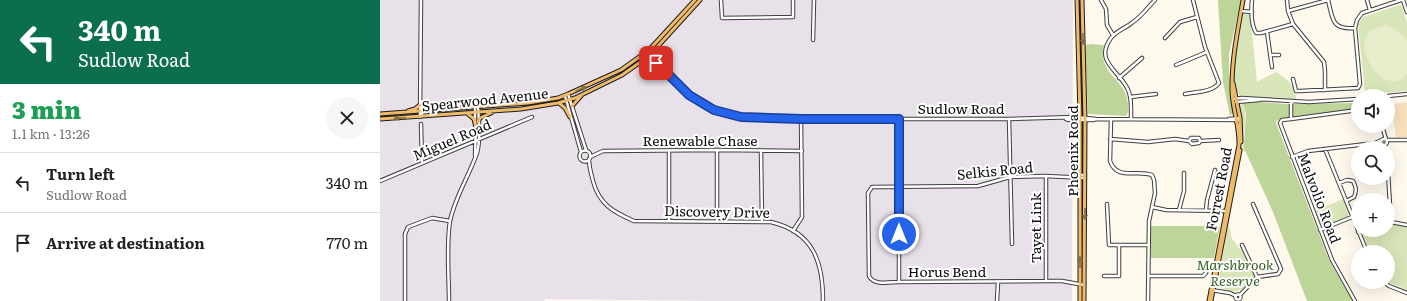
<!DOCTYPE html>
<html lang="en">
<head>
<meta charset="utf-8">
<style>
  body { margin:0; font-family:Literata,serif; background:#f6f6f6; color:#222; height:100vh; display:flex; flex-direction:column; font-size:15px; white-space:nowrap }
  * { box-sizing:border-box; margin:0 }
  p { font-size:13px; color:#767676 }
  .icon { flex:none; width:22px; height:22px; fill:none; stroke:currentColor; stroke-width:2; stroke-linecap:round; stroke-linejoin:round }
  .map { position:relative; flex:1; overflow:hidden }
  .details { display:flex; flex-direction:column; background:#fff; width:380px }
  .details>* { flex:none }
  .guide { background:#0b6e4f; color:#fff; overflow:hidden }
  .buttons { position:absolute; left:971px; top:89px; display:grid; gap:8px }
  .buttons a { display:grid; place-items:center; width:44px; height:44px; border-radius:50%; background:#fff; box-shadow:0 4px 16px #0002; font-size:20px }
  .pin { position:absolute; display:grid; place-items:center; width:34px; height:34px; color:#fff; margin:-17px; border-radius:8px; box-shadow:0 2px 6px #0006 }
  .me { position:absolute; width:44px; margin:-22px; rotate:0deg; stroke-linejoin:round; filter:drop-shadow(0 0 3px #0008) }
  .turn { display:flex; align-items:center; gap:14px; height:84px; padding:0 12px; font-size:18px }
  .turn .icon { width:52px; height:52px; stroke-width:2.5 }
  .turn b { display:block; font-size:28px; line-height:34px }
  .round { display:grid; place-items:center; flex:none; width:42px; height:42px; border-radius:21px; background:#f6f6f6 }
  .head { display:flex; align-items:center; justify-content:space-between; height:68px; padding:0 12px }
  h1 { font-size:24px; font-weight:800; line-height:30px; color:#1e9e55 }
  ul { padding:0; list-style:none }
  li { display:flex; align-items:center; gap:12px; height:60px; padding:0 12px; border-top:1px solid #e0e0e0 }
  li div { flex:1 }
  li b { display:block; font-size:15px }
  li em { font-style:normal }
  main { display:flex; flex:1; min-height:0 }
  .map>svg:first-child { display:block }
  .industrial { fill:#e8e1ea }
  .green { fill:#d7e5b9 }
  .forest { fill:#bed59a }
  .sand { fill:#f6e0bd }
  .pitch { fill:#e7edca }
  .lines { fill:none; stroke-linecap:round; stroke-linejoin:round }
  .minor-casing { stroke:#3f3f3f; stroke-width:4.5 }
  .major-casing { stroke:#1d1d1d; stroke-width:5 }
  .minor { stroke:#fff; stroke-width:2.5 }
  .major { stroke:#eeba6c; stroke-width:3 }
  .oneway { fill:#886c41 }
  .route-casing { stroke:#184099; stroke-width:10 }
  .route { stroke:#2563eb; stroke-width:7 }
  .labels { text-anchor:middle; stroke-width:4; stroke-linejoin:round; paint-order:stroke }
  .street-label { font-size:14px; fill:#0c0c0c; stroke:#fff }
  .park-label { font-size:14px; font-style:italic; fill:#385f22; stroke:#fff }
</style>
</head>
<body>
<main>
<section class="details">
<div class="guide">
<div class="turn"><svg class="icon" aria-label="left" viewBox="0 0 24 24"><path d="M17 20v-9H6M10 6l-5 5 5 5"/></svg><div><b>340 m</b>Sudlow Road</div></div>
</div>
<div class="head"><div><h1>3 min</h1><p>1.1 km · 13:26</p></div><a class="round"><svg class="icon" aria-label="close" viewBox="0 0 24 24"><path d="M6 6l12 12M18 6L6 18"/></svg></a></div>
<ul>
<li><svg class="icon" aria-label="left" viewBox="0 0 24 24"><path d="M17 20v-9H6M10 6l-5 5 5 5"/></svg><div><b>Turn left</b><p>Sudlow Road</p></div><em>340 m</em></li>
<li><svg class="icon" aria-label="arrive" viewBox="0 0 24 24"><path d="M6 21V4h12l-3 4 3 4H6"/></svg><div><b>Arrive at destination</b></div><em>770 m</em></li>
</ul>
</section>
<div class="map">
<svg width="1027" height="301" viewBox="0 0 1027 301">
  <rect width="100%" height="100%" fill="#fef8ed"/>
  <!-- industrial -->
  <path class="industrial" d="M0 0H693L692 301H334L164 299 165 301H0Z"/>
  <!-- green -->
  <path class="green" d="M1019 5 1022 6 1027 23V91L991 94 985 93 978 24 983 17Z
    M862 13 870 14 877 82 896 72C907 79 916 85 916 100L860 96C846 83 859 31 862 13Z
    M863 103C869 119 860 140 867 152L861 150 862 133 859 109 861 104Z
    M963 199 968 211V217L942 227 935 211Z
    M1011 223 1027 226V290L1008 282V252H990L982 234 993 230H1008V224Z
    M848 226 850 229 851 237 858 247 865 253 874 275V278C856 294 861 294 837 287Z"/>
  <!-- forest -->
  <path class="forest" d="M838 0H861L849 54V72L853 113 850 116 843 82Z
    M711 44 724 45C723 50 722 56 724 61 729 79 746 82 748 104 748 109 749 112 746 116L708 114 705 45Z
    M880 102 905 104 978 103V109L900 120 896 121V123L949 260 973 301H927L893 212 864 148 866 114 863 103Z
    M771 226H840L834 258H771Z"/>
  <!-- sand -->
  <path class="sand" d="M1027 102V137L1016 138 1012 104Z"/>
  <!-- pitch -->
  <path class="pitch" d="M1006 25 1016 29 1027 40V74C1007 100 972 51 989 33 993 28 1000 27 1006 25Z"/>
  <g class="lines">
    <defs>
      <path id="minor" d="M341 0 342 18 413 17V0
        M721 0 726 9 727 25 733 35
        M872 0C871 10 871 24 876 33H881L913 24
        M907 0 908 11 913 24 944 62 945 71V90
        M948 0C953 19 951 30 975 28
        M987 0 990 10
        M1023 0 1027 12
        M861 11 872 12
        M908 11 948 0
        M887 32 892 67
        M785 38 800 22 817 17
        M433 40 434 0
        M266 52 309 95 334 110 361 117 421 119H629L696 117 716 119 860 120
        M271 53 278 63
        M890 55H899
        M796 65 827 52
        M739 78 762 58
        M913 79 916 91H920L978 88 980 84 975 28 977 20 982 13 1021 0
        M188 94 206 150
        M805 94C815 92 833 92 839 83L825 47 813 0
        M185 96 201 152
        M1008 96 1027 94
        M750 97 776 94
        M853 99 862 98 929 102 978 99
        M41 101 42 116
        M856 102 879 100
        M911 102V119
        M95 107V121
        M40 117 41 0
        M519 119V282L666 281H682L704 285
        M629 119 632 244
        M686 119 689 120H713L716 119
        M731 119 730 161C737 181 757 169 772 175L774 180 775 193 769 221 768 301
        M751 119C751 108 752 95 746 86 736 69 715 60 731 38 736 31 746 28 753 22 762 16 768 7 775 0
        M849 119 860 118
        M41 124 42 163
        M1002 126 1006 139
        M1001 142a3 3 0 1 1 6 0a3 3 0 1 1-6 0Z
        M730 139 768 142 795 139 809 141
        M1007 140H1027
        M820 141 819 138H811L809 141 812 144 819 143 820 141 839 140
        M945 149 987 252
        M337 150V221
        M199.5 156a5.5 5.5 0 1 1 11 0a5.5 5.5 0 1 1-11 0Z
        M381 151 382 222
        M95 155 96 126
        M210 157 223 151 337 150 422 151
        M912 157 928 151 995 143 1002 140
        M209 159C209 167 211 173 213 181 219 204 233 212 254 221L391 222C433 232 443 261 443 301
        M1008 172 1011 222
        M666 176V281
        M689 177 692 175H705
        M0 181 152 117
        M959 183 967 180 973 181C976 187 977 190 974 197L966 201
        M727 204 729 245H768
        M772 207 786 210 847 211
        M799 210 804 191V173
        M826 210 827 200 835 170
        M289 221V150
        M1008 223 1011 222 1027 225
        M940 230 972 217
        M413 231 422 217 421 119
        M978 232 986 230
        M862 245 877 277
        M724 276H739V245
        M768 276H823L826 273 828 262
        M519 282C510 282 494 286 489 276L488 193 492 187 598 186 630 177 666 176 705 178
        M1004 282 1009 286 1027 293
        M831 290 850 293 856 296
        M855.5 297a2.5 2.5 0 1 1 5 0a2.5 2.5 0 1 1-5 0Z
        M860 295 877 277 898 274 901 269 873 204
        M25 301V234L28 227 52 218 70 221
        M69 301C69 276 66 245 70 221 75 197 89 176 97 153 101 139 99 121 98 107
        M617 301 618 282
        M975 301 952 260 900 123 902 120 911 119 978 110"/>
      <path id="major" d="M697 0 700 117V301
        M702 0 705 120 704 301
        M853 83 860 118 861 142
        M130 103 143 97
        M179 103 185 108 190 117
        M192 106 201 96
        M28 111 35 109 40 105
        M87 113 94 119 96 128
        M0 114 148 103 178 98 188 94 241 70 269 50 315 0
        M0 119 141 109 178 103 195 98 242 75 269 56 320 0
        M691 120 695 123 698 131
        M98 122 100 118 111 113
        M829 301 859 145C860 125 851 106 852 86 852 57 858 29 863 0
        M831 301 860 150"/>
    </defs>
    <!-- minor casing -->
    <use href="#minor" class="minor-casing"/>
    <!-- major casing -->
    <use href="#major" class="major-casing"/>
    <!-- minor -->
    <use href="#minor" class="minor"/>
    <!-- major -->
    <use href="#major" class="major"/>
  </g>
  <!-- one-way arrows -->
  <defs><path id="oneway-solid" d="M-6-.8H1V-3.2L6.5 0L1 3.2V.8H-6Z"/></defs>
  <g class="oneway">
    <use href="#oneway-solid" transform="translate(703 39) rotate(89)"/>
    <use href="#oneway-solid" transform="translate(201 89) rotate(-24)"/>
    <use href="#oneway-solid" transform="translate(20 118) rotate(177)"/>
    <use href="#oneway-solid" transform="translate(705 214) rotate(90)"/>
    <use href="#oneway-solid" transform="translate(700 262) rotate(-90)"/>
  </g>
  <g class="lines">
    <defs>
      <path id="route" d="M276 63 278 64 309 95 334 110 361 117 422 119H519V234"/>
    </defs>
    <!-- route casing -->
    <use href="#route" class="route-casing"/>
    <!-- route -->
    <use href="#route" class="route"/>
  </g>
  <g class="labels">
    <!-- street labels -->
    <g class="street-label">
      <text transform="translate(105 100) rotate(-6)" y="5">Spearwood Avenue</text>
      <text x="581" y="114">Sudlow Road</text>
      <text transform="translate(72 140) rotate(-23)" y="5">Miguel Road</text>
      <text x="320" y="146">Renewable Chase</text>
      <text transform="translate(693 151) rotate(-90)" y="5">Phoenix Road</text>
      <text transform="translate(615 171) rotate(-6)" y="5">Selkis Road</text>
      <text transform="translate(839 189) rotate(-79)" y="5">Forrest Road</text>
      <text transform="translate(939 198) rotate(69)" y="5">Malvolio Road</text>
      <text transform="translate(337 212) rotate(1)" y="5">Discovery Drive</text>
      <text transform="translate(656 228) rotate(-90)" y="5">Tayet Link</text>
      <text x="567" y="277">Horus Bend</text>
    </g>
    <!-- park labels -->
    <g class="park-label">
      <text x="855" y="270">Marshbrook<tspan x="855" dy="16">Reserve</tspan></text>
    </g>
  </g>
</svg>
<div class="buttons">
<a><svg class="icon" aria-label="sound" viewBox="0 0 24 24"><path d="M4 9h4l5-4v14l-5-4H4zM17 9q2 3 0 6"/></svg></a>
<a><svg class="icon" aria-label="search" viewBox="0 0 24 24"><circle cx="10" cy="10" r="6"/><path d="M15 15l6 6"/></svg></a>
<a>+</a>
<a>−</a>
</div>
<div class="pin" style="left:276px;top:63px;background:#d93025"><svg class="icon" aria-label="arrive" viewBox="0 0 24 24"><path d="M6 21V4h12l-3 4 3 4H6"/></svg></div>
<svg class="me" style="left:519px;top:234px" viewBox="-20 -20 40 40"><circle r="17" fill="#2563eb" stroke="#fff" stroke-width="3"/><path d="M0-11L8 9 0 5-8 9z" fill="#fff"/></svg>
</div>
</main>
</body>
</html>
